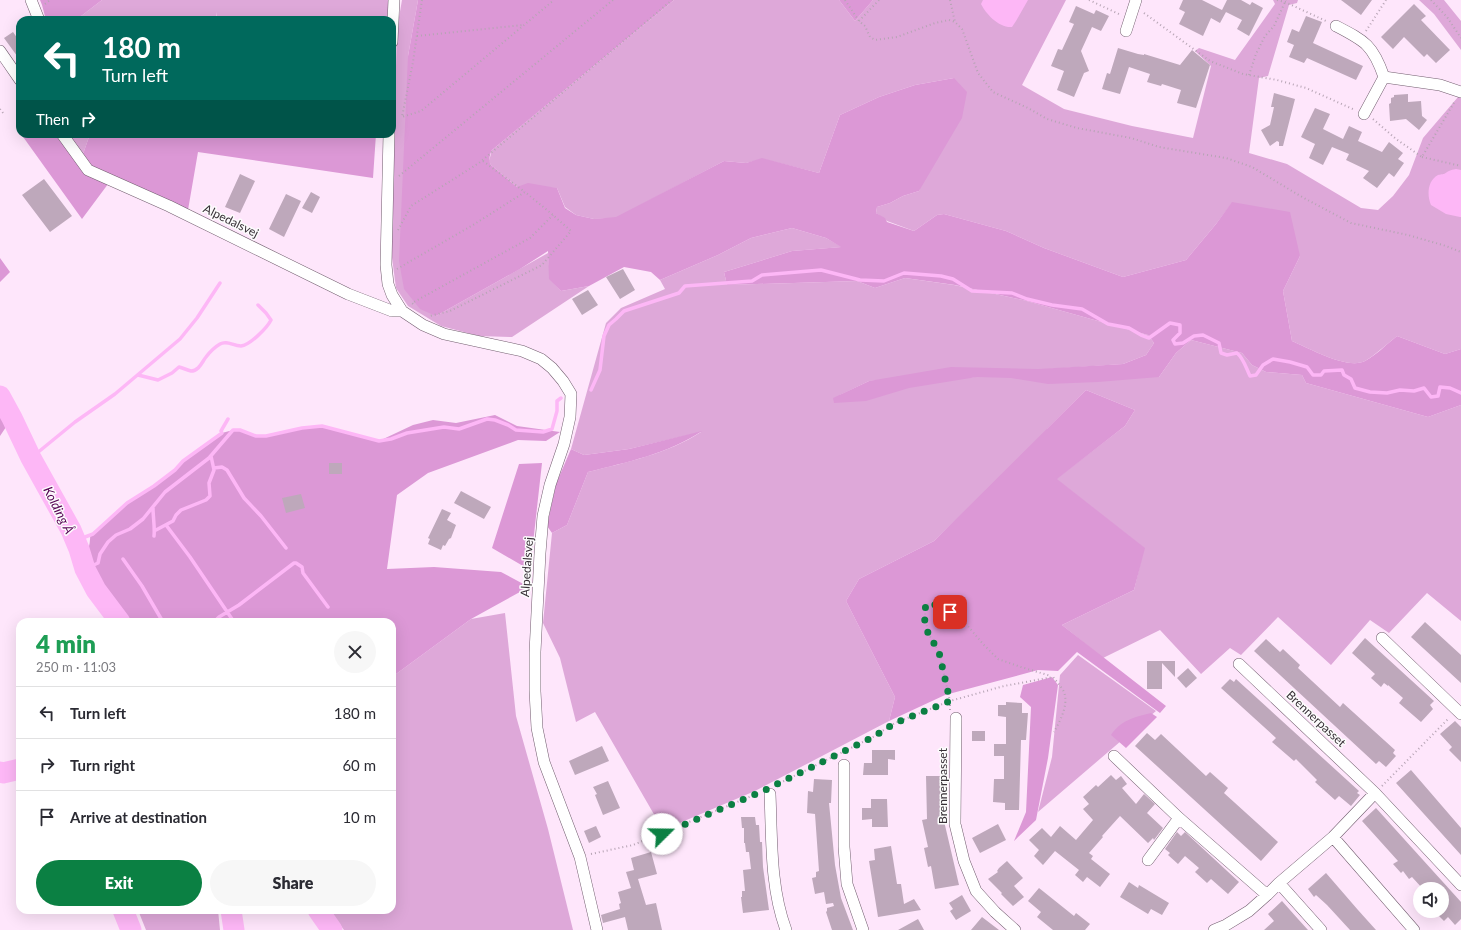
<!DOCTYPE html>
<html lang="en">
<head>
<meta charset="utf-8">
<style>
  body { margin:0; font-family:Lato,sans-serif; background:#f7f7f7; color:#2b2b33; height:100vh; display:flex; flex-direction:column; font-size:15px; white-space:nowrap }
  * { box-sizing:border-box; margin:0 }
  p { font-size:13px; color:#7c7c81 }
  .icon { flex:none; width:22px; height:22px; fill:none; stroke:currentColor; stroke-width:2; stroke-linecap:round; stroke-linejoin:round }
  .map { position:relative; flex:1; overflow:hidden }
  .panel { position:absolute; left:16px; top:618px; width:380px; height:296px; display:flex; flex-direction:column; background:#fff; border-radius:12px; box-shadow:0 4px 16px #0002 }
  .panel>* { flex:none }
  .banner { position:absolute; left:16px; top:16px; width:380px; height:122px; border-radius:12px; box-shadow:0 4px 16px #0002; background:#00695c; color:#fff; overflow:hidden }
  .controls { position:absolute; left:1413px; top:882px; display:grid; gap:8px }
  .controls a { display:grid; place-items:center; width:36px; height:36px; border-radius:50%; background:#fff; box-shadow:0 4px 16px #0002; font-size:20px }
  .pin { position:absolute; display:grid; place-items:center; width:34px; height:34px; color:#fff; margin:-17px; border-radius:8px; box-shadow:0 2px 6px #0006 }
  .me { position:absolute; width:44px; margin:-22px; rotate:68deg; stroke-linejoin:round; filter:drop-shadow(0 0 3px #0008) }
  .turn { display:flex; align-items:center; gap:14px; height:84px; padding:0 20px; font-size:18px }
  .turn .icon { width:52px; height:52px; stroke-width:2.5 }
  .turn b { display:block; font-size:28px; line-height:34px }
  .then { display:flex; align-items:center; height:38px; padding:0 20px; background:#0003; gap:8px; font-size:15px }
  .round { display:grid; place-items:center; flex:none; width:42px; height:42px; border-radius:21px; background:#f7f7f7 }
  .summary { display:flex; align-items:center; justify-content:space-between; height:68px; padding:0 20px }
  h1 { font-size:24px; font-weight:800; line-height:30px; color:#1e9e55 }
  .cta { display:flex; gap:8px; margin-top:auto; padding:8px 20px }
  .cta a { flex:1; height:46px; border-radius:24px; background:#0b8043; color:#fff; font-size:16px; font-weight:800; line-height:46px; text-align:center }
  .cta a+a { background:#f7f7f7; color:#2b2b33 }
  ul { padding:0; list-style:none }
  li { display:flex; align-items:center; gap:12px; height:52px; padding:0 20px; border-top:1px solid #e1e1e2 }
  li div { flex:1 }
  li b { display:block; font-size:15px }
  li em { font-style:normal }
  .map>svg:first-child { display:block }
  .green { fill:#dea8d9 }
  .forest { fill:#dc98d6 }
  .water { fill:#fdb7f6 }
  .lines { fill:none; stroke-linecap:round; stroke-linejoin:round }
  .stream { stroke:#fdb7f6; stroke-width:3.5 }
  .river { stroke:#fdb7f6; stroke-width:21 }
  .building { fill:#bea8bb }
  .minor-casing { stroke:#725e6f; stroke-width:12 }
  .path { stroke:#b6a4b4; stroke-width:2; stroke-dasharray:1 3; stroke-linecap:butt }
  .minor { stroke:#fff; stroke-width:11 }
  .route { stroke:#0b8043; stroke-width:7; stroke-dasharray:0 12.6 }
  .labels { text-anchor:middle; stroke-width:3; stroke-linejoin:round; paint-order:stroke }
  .street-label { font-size:12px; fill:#372f36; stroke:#fcfcfc }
  .water-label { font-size:13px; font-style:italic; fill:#540052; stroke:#fcfcfc }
</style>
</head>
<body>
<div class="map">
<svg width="1461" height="930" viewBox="0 0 1461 930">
  <rect width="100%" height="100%" fill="#fee6fb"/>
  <!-- green -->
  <path class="green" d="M102 0H390L389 20H217L216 12V20H76Z
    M402 0H418L408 56 436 316 548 253 550 279 561 291 589 286 512 337 479 336 441 326 408 306 396 288 391 250 397 29Z
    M674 0H839L855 21 873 0H1066L1022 85 1064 109 1132 126 1193 138 1211 66 1195 51 1199 48 1235 60 1275 4 1273 0H1298L1297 3 1289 5 1268 76 1259 78 1249 153 1287 164 1361 208 1378 210 1393 196 1409 175 1423 138 1458 97H1461V349L1445 354 1397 336C1388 343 1374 356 1365 361 1347 370 1309 348 1292 341L1283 291 1300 256 1232 203 1216 224 1186 260 1123 277 1044 248 1006 231 944 214 937 215 914 231 887 221 876 213 877 207 890 203 903 196 919 191 954 78 915 85 879 97 840 115 819 173 763 159 746 163 724 161 616 218 594 219 576 215 565 207 557 188 517 187 491 165 489 161 492 150Z
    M1419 0H1444L1461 21V50L1434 14Z
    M68 134H90L83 154Z
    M792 228 826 238 842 247 792 251 724 272 727 285 857 281 875 288 905 278 954 285 1023 300 1148 335 1154 343 1146 355 1123 364 869 381 840 395 883 383 1022 374 1159 377 1176 353 1191 340 1242 353 1252 365 1266 372 1302 375 1306 383 1428 417 1461 405V621L1427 593 1389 633 1370 620 1331 665 1278 617 1241 655 1230 648 1201 674 1160 630 1103 658 1062 625 1134 590 1144 548 1056 479 1125 426 1135 410 1086 390 1047 429 1048 431 934 541 859 579 846 601 895 697 889 721 755 791 663 830 595 712 576 722 560 658 543 623 552 533 567 525 588 472C627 462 667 454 701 432L629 449 584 455 571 449 606 323 621 308 665 289 660 280 718 255 751 238Z
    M505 613 516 716 548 829 573 930H344L329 910H392V677L471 619Z
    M1078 655 1156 711 1038 812 1052 757 1060 675Z
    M138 910H218L220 930H146Z"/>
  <!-- forest -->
  <path class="forest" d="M40 0H102L76 20H46L42 5Z
    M418 0H674L492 150C490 154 488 160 491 165L517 187 528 183 557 188 565 208 576 215 594 219 616 217 724 161 746 163 762 158 819 173 840 115 879 97 915 85 954 78 967 92 962 118 919 191 903 196 890 203 877 207 876 213 885 218 887 222 914 231 937 215 944 214 1006 231 1044 248 1123 277 1186 260 1216 224 1232 202 1290 212 1300 256 1283 291 1292 341C1309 348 1347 370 1365 361 1375 356 1387 344 1397 336L1445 354 1461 349V405L1428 417 1306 383 1302 375 1266 372 1252 365 1242 353 1191 340 1176 353 1159 377 1098 382 1048 384 1011 378 977 377 909 388 866 401 834 403 833 398 869 381 951 367 1038 369 1123 364 1146 355 1154 343 1148 335 1023 300 955 285 905 278 875 288 857 281 727 285 724 272 792 251 841 247 826 238 792 228 751 238 718 255 660 280 651 272 624 267 589 286 561 291 549 279 548 251 520 269 436 316 420 309 404 289 399 261 408 56Z
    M839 0H873L855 21Z
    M21 134H59L88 170 111 180 82 219Z
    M90 134H376L373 178 198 152 188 210 94 169 83 154Z
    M0 258 10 272 0 282Z
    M1086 390 1135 410 1125 426 1057 479 1145 548 1134 590 1062 625 1166 706 1160 713 1077 652 1058 671 1038 670 945 695 889 721 895 697 846 601 859 579 934 541Z
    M0 396 12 418 0 436Z
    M495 415 517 426 560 432 546 441 518 440 428 473 397 495 387 569 434 567 501 572 529 587 471 619 392 677V622H131C118 607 88 579 87 559 87 551 91 543 90 535L127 503 154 486 198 450 209 444 222 433 233 430H240L256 436H266L302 428 322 426 379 441 413 425 433 420 456 423Z
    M702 431C667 454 628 462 588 472L567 525 552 533 547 526 556 484 571 449 584 455 629 449Z
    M542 463 530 570 492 548 519 464Z
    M1052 677 1058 685 1048 758 1036 820 1014 841 1026 812 1031 707 1020 697 1023 685Z
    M1151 713 1157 717 1126 748 1111 735C1121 720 1135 717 1151 713Z"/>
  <!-- water -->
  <path class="water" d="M983 0H1028L1016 21 1012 27C999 28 986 14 981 4Z
    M1456 169 1461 170V217H1460L1446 214 1431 205C1427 196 1427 181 1438 175 1438 175 1443 174 1444 174 1449 171 1450 170 1456 169Z"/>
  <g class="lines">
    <!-- stream -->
    <path class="stream" d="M138 375 158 380 172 373 179 367C183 368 187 370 191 371 199 371 202 362 206 357 209 353 215 347 220 344 227 340 233 346 241 346 250 345 267 328 271 320L266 313 258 305
      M591 390 600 370 604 336 609 325 616 319 624 311 679 293 685 286 752 281 762 275 821 270 860 280 884 281 904 273 941 276 953 279 972 291 1012 293 1027 299 1052 305 1082 309 1108 324 1129 328 1141 335 1149 338 1170 323 1180 325V333L1173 340 1175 344 1183 343 1194 336 1203 335 1219 343 1221 353 1227 355 1237 353C1244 359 1246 368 1250 376L1256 375 1263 365 1273 359 1290 362 1307 367 1313 375H1321L1324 371 1342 370 1344 375 1351 379 1355 388 1370 392 1387 393 1400 390 1414 391 1424 388 1431 397 1438 396 1440 387 1450 388 1461 393
      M31 458 75 422 115 394 180 339 197 318 220 283
      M214 468 222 467 227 470 244 498 261 516 286 548
      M153 508C153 517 155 527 154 536
      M166 525 190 557 234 622
      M156 530 173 521 176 515 181 510 206 500 210 496 209 483 214 470 211 456
      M79 549 85 537 93 534 127 503 154 486 175 470 183 461 222 433 221 431 228 419
      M123 559 142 586 163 622
      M85 569 98 563 100 554 108 542 116 535 130 529 143 519 165 492 209 458 233 430H240L256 436H266L302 428 322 426 379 441 391 439 407 433 444 427 459 429 487 419 495 420 508 425 516 430 543 432 552 429 557 411V401L561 398
      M214 622 219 617 239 605 294 563H296L302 567 303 573 328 607"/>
    <!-- river -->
    <path class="river" d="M0 396 12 418 31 458 71 530 79 549 85 569 96 590 120 622
      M0 772 3 773 20 769
      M123 910 131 930
      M231 910 234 930
      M318 910 332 930"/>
  </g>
  <!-- building -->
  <path class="building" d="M1183 0H1202L1226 12 1220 23 1211 18 1203 36 1179 24 1185 12 1179 9Z
    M1227 0H1241L1250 5 1252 2 1263 8 1249 36 1237 29 1242 20 1222 10Z
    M1341 0H1372L1361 15Z
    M1414 4 1426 16 1421 20 1450 50 1436 63 1427 54 1424 57 1404 37 1393 49 1381 37Z
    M1076 6 1094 14 1096 10 1109 16 1101 31 1092 27 1081 51 1089 71 1084 73 1074 97 1057 90 1064 71 1051 66 1058 49 1062 50 1074 24 1069 22Z
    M1306 16 1322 22 1313 43 1363 66 1356 80 1307 58 1304 63 1289 57 1294 45 1287 42 1292 29 1299 32Z
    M13 32 20 42V60L4 38Z
    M1118 48 1138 54 1144 55V54L1180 65 1192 50 1210 65 1196 108 1177 103 1181 90 1162 84 1161 86 1147 82 1150 74 1129 67 1120 94 1102 89 1107 73 1110 74Z
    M1274 93 1295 99 1283 146H1279V142L1277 141 1270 146 1261 130 1270 125 1274 107H1271Z
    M1408 94V102L1421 101 1422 116 1427 120 1419 130 1406 119 1390 121 1389 104 1391 103V98L1394 97V95Z
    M1315 108 1330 114 1323 129 1343 139 1349 126 1362 132 1358 141 1382 152 1389 142 1403 153 1398 159 1404 163 1394 177 1389 173 1377 188 1363 178 1369 171 1346 160 1349 154 1332 147 1323 165 1309 158 1315 144 1301 137Z
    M240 174 255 181 240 213 225 207Z
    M44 179 72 216 50 232 22 195Z
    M311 192 320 197 312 213 302 208Z
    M286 194 301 201 284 237 269 229Z
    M623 269 635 290 620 299 606 277Z
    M588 290 598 305 582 315 572 299Z
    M329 463H342V474H329Z
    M461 491 491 507 484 519 454 503Z
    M301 494 305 508 286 513 282 498Z
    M442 509 451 513 447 520 456 525 451 538 449 539 445 546 443 545 441 550 428 544 430 539 428 538Z
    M1425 622 1461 655V683L1411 637Z
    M1365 638 1434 701 1430 705 1433 709 1421 722 1399 703 1403 698 1388 685V686L1384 683 1381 687 1371 678 1375 674 1352 653Z
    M1266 639 1280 652 1283 649 1300 665 1298 668 1340 707 1343 703 1395 750 1393 753 1396 756 1386 767 1379 761 1376 764 1254 651Z
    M1147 661H1175V677L1162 663V689H1147Z
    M1188 668 1197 678 1186 688 1177 678Z
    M1230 679 1234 682 1236 679 1359 791 1357 793 1360 795 1351 806 1339 796 1335 800 1315 782 1317 780 1296 759 1294 761 1272 742 1276 738 1221 688Z
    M1006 702 1022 703V713H1028L1026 740H1021L1019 810H1005V803L993 802 994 779H1004V756H994V744H1006V717L998 716V705H1006Z
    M1455 721 1461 727V762L1449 750 1452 747 1440 734Z
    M972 731H985V741H972Z
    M1147 733 1155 740 1161 734 1206 776 1210 772 1228 788 1224 793 1278 842 1261 861 1135 746Z
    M602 746 609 761 575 775 569 761Z
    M872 750H895V760L888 759V775H863L864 763H872Z
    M1411 770 1461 828V855L1396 783Z
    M1111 775 1116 780 1121 776 1127 784 1122 788 1136 804 1144 794 1155 804 1147 813 1163 828 1154 840 1153 838 1148 843 1120 816 1102 836 1103 837 1089 853 1093 856 1091 859 1110 874 1100 887 1087 877 1083 882 1075 875 1079 870 1055 851 1043 865 1034 856 1039 850 1029 840 1042 828 1051 837 1060 826 1076 840 1093 820 1083 809 1089 804 1083 797 1096 785 1098 787Z
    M926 776H947V808H945L944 821 959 885 935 889 931 866 928 867 924 848 928 847 922 820 927 819Z
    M814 779 832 780 831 803H829L835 865 841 898 853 930H832L826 912 827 911V908L834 906 833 903 826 904 824 892 815 894 812 878 816 877V872L819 871 815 814 807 813 808 791 813 792Z
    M608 781 620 808 603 815 595 795 597 794 593 787Z
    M871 799H887L888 827H872V819L862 820V808H871Z
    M1376 808 1461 902V919L1455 925 1448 917 1444 921 1437 914 1442 911V889H1423L1412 877 1409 879 1403 871 1401 873 1393 864 1398 861 1362 821Z
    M741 817H755L756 825H759L760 842H762L763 867 769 910 743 913 741 897H742V891H745L743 870 751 869 749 852H746L745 843H744V828H742Z
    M998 824 1006 840 980 853 972 838Z
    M596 826 601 837 589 843 584 831Z
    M1177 832 1181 836 1185 832 1239 882 1228 894 1211 879 1207 883 1195 872 1199 868 1185 856 1178 864 1168 855 1170 853 1165 849Z
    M891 846 897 884H901L904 904 914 899 921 910 878 917 869 861 875 860 874 849Z
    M651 852 657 874 638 879 646 905 656 903 662 930H628L625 917 603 923 601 915 620 909 619 904 621 903 618 892 631 888 626 872 634 870 631 858Z
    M1007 861 1023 878 1014 886 1024 897 1013 906 1001 894 1002 893 988 879 998 872 997 871 999 868Z
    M1326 873 1358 910 1376 930H1350L1327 905 1316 895 1314 897 1308 889Z
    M1129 882 1138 888 1139 885 1169 903 1162 915 1151 909 1148 914 1120 897Z
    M1039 888 1074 916 1076 913 1090 924 1085 930H1053L1037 917 1041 912 1028 901Z
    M962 895 971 911 956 920 950 911 953 909 949 903Z
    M1282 901 1298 919 1308 930H1264L1274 921 1268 914Z
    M982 917 999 930H971Z
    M918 919 924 930H898Z"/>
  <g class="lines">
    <defs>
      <path id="minor" d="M31 0 39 20
        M1336 26C1365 41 1373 45 1384 77L1364 114
        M1126 31 1136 0
        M392 42 394 0
        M0 51 20 80
        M1384 77 1440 85 1461 92
        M62 134 88 170 169 206 348 294 392 311H402
        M389 134 386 265 388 284 392 295 402 311 423 325 444 334 522 351 541 359 552 368 563 381 571 394 570 417 564 444 550 485 543 516 540 553 535 652V691L537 728 544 762 580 857 597 930
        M1382 638 1461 714
        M1239 664 1375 793 1461 885
        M956 718 955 824 964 861 976 891 995 912 1015 930
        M1114 756 1179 818 1267 895
        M844 765V847L847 884 863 930
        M770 794C772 839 770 887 786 930
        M1333 837 1414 930
        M1148 860 1179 818
        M1279 883 1321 930
        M1214 930 1226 925 1249 911 1267 895 1279 883 1333 837 1375 793"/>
    </defs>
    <!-- minor casing -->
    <use href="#minor" class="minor-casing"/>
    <!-- path -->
    <path class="path" d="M422 0 413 62 402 117 421 111 554 0
      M845 0 859 21 865 26 870 37 875 40 897 37 935 23 949 20 955 22 962 29 978 73 993 92 1028 108 1047 119 1077 128 1131 138 1159 147 1226 158 1252 167 1302 197 1351 223 1408 235 1446 246 1461 252
      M950 0 955 22
      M1089 0 1121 15
      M1277 0 1285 2 1326 21
      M1431 0 1447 17 1461 38
      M45 4 50 0
      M1144 13 1210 61 1243 74 1277 80 1306 88 1355 110
      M859 21 879 0
      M1366 31 1386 0
      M417 36 523 25
      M1249 75 1256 54 1265 36 1274 26 1286 0
      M0 109 3 113
      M1373 119 1396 139 1422 157 1455 101
      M1422 157 1461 166
      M483 161 525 192
      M399 176 613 0
      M398 230 411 206 479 163 672 0
      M397 269 473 225 525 192 553 215 571 231 542 265 450 311 430 316
      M413 304 412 303 530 238 553 215
      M950 710V701L939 652 928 633 925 617 926 604 938 605 962 619 983 644 998 659 1021 667 1051 676
      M776 785 873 737 895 723 950 701 1004 686 1053 677C1056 681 1060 685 1063 690 1070 703 1060 721 1054 732
      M1382 786 1449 718
      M591 854 633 845 759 793"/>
    <!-- minor -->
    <use href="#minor" class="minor"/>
  </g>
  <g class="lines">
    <!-- route -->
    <path class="route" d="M662 834 763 791 873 737 895 723 950 701 939 652 928 633 924 617 926 604 938 605 950 612"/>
  </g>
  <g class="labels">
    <!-- street labels -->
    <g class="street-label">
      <text transform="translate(231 221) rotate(26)" y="4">Alpedalsvej</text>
      <text transform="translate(527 567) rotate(-86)" y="4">Alpedalsvej</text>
      <text transform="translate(1316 719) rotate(43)" y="4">Brennerpasset</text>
      <text transform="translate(943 786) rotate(-90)" y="4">Brennerpasset</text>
    </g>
    <!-- water labels -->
    <g class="water-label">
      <text transform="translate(59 510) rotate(63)" y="5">Kolding Å</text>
    </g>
  </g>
</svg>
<div class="controls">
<a><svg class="icon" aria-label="sound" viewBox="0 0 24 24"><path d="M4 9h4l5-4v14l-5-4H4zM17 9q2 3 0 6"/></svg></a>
</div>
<div class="pin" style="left:950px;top:612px;background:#d93025"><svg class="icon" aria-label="arrive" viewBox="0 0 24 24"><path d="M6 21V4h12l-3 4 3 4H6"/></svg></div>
<svg class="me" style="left:662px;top:834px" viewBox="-20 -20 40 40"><circle r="19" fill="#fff"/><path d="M0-13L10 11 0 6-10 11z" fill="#0b8043"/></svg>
<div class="banner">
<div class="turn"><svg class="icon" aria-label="left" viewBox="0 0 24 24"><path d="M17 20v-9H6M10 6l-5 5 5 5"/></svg><div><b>180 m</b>Turn left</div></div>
<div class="then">Then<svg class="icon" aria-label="right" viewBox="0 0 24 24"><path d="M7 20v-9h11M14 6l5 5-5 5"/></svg></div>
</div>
<section class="panel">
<div class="summary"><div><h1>4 min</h1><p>250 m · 11:03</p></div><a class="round"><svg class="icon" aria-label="close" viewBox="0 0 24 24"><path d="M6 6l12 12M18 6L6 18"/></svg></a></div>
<ul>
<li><svg class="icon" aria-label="left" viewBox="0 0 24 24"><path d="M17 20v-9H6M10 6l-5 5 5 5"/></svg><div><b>Turn left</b></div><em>180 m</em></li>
<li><svg class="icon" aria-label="right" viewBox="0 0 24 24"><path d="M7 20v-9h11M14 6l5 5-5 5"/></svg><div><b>Turn right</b></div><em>60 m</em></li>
<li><svg class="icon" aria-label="arrive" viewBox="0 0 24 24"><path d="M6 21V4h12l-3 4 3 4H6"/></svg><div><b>Arrive at destination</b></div><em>10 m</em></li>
</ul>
<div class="cta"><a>Exit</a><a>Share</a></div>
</section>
</div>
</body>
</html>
